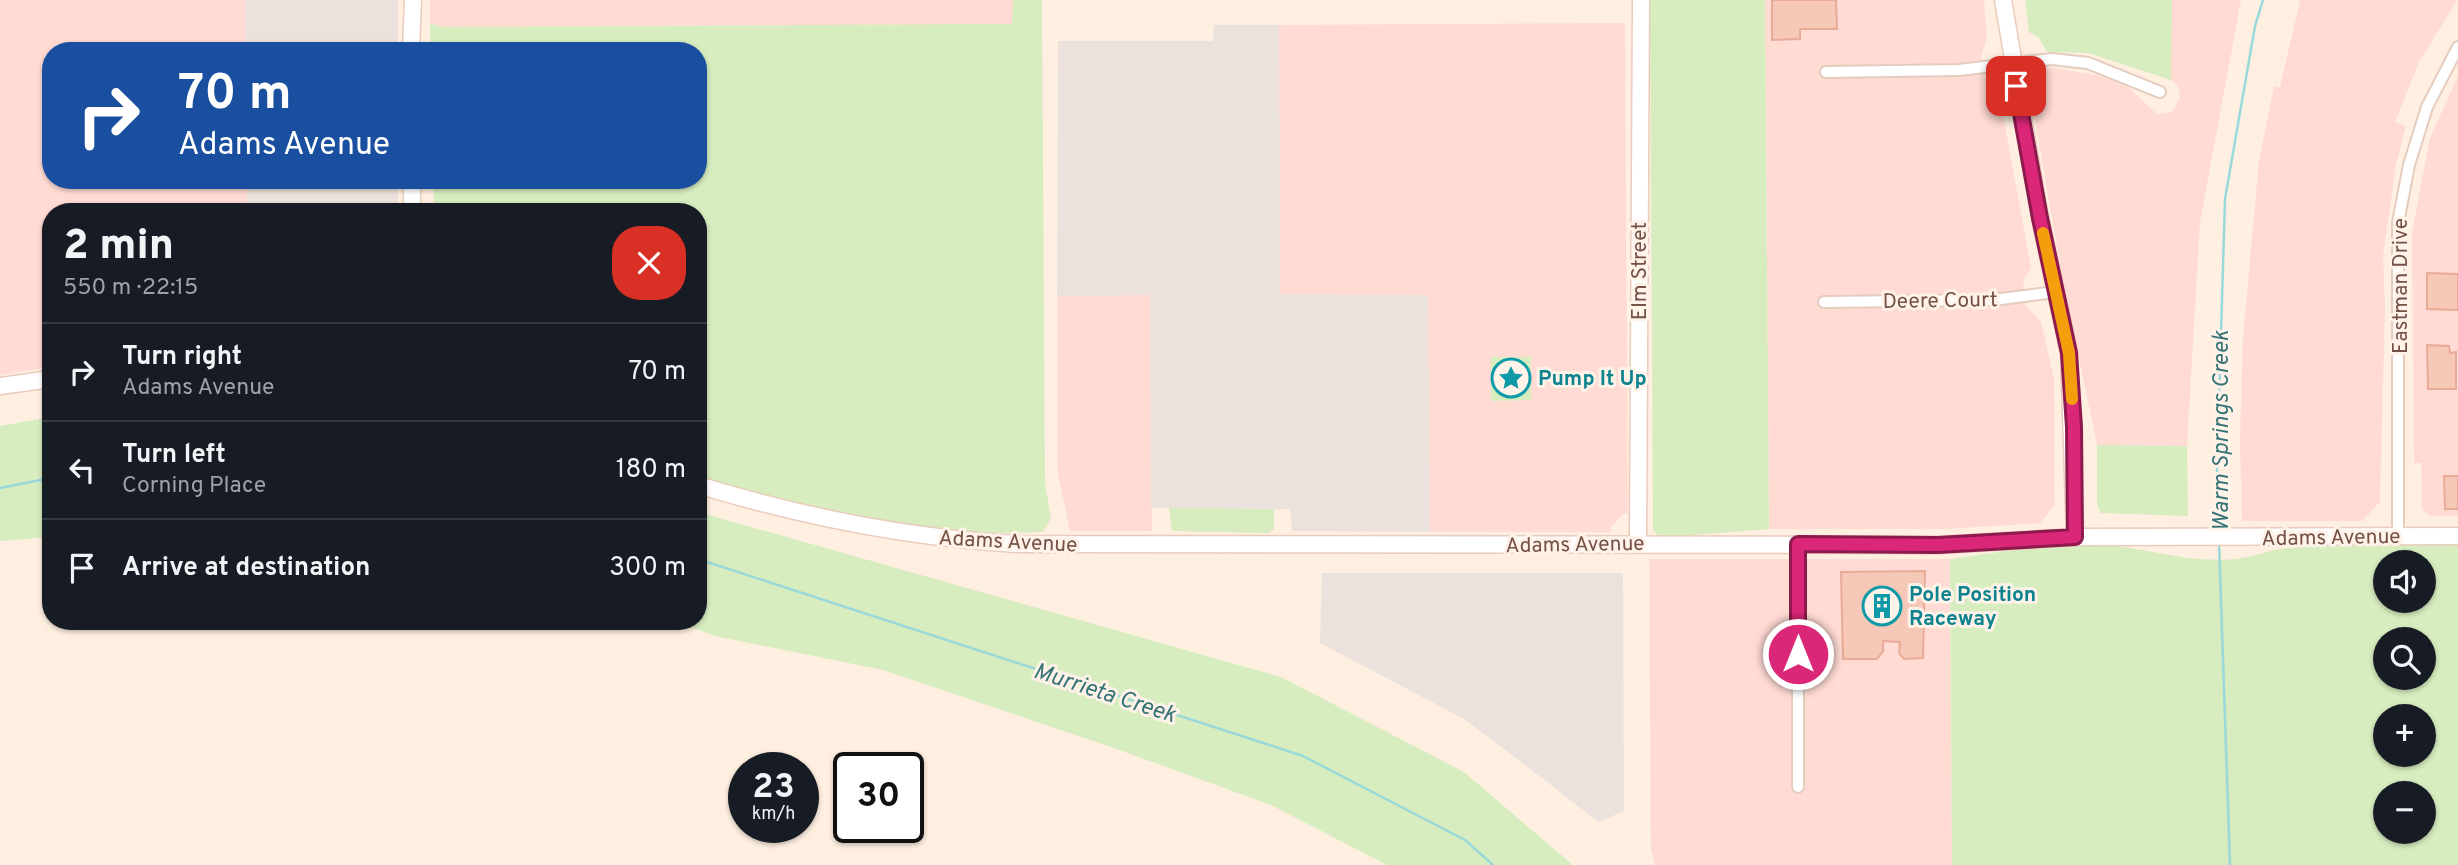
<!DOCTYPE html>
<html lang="en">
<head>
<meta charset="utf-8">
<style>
  body { margin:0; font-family:Overpass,sans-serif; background:#20242c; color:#f1f3f6; height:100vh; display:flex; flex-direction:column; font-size:26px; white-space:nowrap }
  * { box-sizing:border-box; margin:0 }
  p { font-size:23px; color:#9ea1a6 }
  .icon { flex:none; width:38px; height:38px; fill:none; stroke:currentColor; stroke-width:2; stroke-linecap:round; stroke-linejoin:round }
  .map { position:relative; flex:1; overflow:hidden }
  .side { position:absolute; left:42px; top:203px; width:665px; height:427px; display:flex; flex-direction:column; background:#171b24; border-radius:28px; box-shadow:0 2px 5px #0004 }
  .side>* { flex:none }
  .guide { position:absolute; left:42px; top:42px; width:665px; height:147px; border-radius:28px; box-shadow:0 2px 5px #0004; background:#1a4fa0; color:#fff; overflow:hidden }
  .buttons { position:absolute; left:2373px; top:550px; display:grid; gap:14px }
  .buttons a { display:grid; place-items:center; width:63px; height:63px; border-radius:50%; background:#171b24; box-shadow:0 2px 5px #0004; font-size:35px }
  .speed { position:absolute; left:728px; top:752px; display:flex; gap:14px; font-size:35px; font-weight:700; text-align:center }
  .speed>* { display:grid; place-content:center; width:91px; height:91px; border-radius:50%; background:#171b24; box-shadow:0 2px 5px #0004; line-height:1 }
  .speed small { font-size:18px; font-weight:400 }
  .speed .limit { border:4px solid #111; border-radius:10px; background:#fff; color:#111 }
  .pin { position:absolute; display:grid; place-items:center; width:60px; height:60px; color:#fff; margin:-30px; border-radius:14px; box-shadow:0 4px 10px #0006 }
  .me { position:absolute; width:77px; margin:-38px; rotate:0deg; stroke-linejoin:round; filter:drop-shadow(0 0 5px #0008) }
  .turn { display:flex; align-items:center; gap:24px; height:147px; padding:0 21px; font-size:32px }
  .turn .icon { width:91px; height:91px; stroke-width:2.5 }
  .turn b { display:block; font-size:49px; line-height:60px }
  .round { display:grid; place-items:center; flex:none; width:74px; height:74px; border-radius:28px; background:#20242c }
  .overview { display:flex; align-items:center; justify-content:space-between; height:119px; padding:0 21px }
  h1 { font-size:42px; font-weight:800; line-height:52px }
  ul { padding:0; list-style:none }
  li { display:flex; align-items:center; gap:21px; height:98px; padding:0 21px; border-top:2px solid #363941 }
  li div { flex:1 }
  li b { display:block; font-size:26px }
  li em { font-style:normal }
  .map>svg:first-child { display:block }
  .commercial { fill:#ffdbd4 }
  .industrial { fill:#ece2dd }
  .green { fill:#d7ecbf; fill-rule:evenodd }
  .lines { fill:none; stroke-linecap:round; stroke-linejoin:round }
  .stream { stroke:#9ad9da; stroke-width:2.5 }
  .building { fill:#f5c8b7; stroke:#e8ab97; stroke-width:2 }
  .street-casing { stroke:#e4ccbf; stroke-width:14 }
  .secondary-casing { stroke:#eacbbc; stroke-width:19 }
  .street { stroke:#fff; stroke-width:10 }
  .secondary { stroke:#fff; stroke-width:16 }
  .route-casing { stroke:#8e194d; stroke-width:18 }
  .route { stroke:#db2777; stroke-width:12 }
  .slow { stroke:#f59e0b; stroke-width:12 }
  .labels { text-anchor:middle; stroke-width:6; stroke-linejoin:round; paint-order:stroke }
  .street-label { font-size:21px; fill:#765146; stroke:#fff3e9 }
  .culture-label { font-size:21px; font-weight:bold; fill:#0d838f; stroke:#fff3e9; text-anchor:start }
  .water-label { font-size:23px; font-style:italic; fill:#377476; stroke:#fff3e9 }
</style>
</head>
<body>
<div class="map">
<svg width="2458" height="865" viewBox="0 0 2458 865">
  <rect width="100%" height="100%" fill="#feefe1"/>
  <!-- commercial -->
  <path class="commercial" d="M0 0H245L246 51H51V180H247V212H51V367L0 375Z
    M430 0H1013V24L446 27 430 24Z
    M1765 0H1984L1987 38 1981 57 1985 78 1999 93 2031 268 2023 280 2026 306 2041 322 2054 378 2055 505 2040 523 1944 529H1769Z
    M2171 0H2241L2200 222 2187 446 2097 445 2063 281 2026 69 2054 68 2096 75 2125 84 2157 114 2172 112 2180 98 2178 86 2171 80Z
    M2300 0H2457L2418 64 2395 122 2406 126 2396 165 2383 256 2385 307 2380 502 2362 521H2242L2240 440 2243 338 2259 161 2274 86 2280 87Z
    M1625 23 1628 513H1624L1611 527V532H1430L1428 295H1280L1279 25Z
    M2458 76V516H2431L2422 509 2421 463H2414L2412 232 2430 138Z
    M1150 295 1152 531H1070L1057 469V296Z
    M1649 559H1950L1952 865H1655L1651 850Z"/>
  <!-- industrial -->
  <path class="industrial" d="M245 0H398V51H246Z
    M1214 25H1279L1280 294 1428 295 1430 532 1292 531 1290 509 1151 508 1150 295 1057 296 1058 41H1213Z
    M247 180H398V212H247Z
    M1322 573H1623L1624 811 1599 822 1466 720 1320 643Z"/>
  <!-- green -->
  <path class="green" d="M1013 0H1042L1045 483 1051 518 1043 532 959 534 833 514 698 476V212H434L433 180H698V51H431L430 24 446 27 1012 24Z
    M1650 0H1765L1769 529 1668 537 1656 534 1653 529Z
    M2025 0H2172L2171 80 2088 53 2047 52 2039 38 2029 32Z
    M1491 357H1531V400L1491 401Z
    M51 417V537L0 541V426Z
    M2097 445 2187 446 2188 516 2101 513 2097 504Z
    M1169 508 1274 509V529L1268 533 1172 531Z
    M698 512 1281 677 1464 772 1573 865H1387L1271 805 1111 747 883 670 715 636 674 621H698Z
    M2458 542V865H1952L1950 559C1997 553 2045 543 2093 544 2141 546 2188 564 2235 559 2255 557 2273 549 2293 547 2348 541 2403 542 2458 542ZM2385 562H2424V600H2385ZM2385 639H2424V677H2385ZM2385 716H2424V754H2385ZM2385 793H2424V831H2385Z"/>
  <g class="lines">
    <!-- stream -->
    <path class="stream" d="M0 488 51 478
      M2218 532 2217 469 2225 199 2255 26 2263 0
      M2219 542 2230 865
      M698 559 1303 756 1465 840 1493 865"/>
  </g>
  <!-- building -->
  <path class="building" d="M1772 0H1836L1837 29H1800V39L1772 40Z
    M2427 273 2458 274V310L2427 309Z
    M2427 345 2449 346 2450 353 2456 352V389H2428Z
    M2444 476H2458V509H2445Z
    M1925 571 1923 658 1904 659 1899 653 1900 642 1883 641V651L1877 659H1843L1841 572Z"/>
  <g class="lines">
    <defs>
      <path id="street" d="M1826 72 1959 70 2052 59 2088 63 2160 92
        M1824 302 1993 300 2055 292
        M2398 536V223L2409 165 2427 107 2458 47
        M1798 787V544"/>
      <path id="secondary" d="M2003 0 2040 218 2069 353 2075 537
        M411 51 413 0
        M412 180V212
        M0 386 51 379
        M698 485C803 517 908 538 1017 544L1939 545 2075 537 2458 536
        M1638 543 1641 0"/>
    </defs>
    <!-- street casing -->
    <use href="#street" class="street-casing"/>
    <!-- secondary casing -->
    <use href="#secondary" class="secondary-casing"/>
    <!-- street -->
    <use href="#street" class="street"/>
    <!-- secondary -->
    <use href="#secondary" class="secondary"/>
  </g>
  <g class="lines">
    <defs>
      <path id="route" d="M1798 654V544L1938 545 2075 537 2074 427 2069 353 2040 218 2016 86"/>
    </defs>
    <!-- route casing -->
    <use href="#route" class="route-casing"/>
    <!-- route -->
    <use href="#route" class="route"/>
    <!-- slow -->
    <path class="slow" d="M2043 233 2069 353 2072 399"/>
  </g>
  <!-- icons -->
  <defs>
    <symbol id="sight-ring" viewBox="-11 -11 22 22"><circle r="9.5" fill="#fff3e9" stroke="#0f9aa8" stroke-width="1.5"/><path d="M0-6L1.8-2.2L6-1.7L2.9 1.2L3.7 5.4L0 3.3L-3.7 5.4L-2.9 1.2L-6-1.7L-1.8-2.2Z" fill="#0f9aa8"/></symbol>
    <symbol id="building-ring" viewBox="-11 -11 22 22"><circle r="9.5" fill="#fff3e9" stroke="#0f9aa8" stroke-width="1.5"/><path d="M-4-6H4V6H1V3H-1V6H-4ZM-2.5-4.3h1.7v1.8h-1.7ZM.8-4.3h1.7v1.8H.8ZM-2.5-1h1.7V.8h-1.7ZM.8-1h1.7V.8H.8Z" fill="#0f9aa8"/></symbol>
  </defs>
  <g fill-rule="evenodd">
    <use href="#sight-ring" x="1489" y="356" width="44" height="44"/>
    <use href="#building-ring" x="1860" y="584" width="44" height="44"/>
  </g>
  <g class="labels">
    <!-- street labels -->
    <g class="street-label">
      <text transform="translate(1639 271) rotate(-90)" y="7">Elm Street</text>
      <text transform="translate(2400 286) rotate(-90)" y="7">Eastman Drive</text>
      <text transform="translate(1940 300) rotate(-1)" y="7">Deere Court</text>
      <text transform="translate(2331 537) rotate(-1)" y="7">Adams Avenue</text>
      <text transform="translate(1008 541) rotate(3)" y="7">Adams Avenue</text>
      <text transform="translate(1575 544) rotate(-1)" y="7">Adams Avenue</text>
    </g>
    <!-- culture labels -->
    <g class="culture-label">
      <text x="1538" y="385">Pump It Up</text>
      <text x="1909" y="601">Pole Position<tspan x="1909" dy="24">Raceway</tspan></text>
    </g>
    <!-- water labels -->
    <g class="water-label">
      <text transform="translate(2220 431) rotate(-90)" y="8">Warm Springs Creek</text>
      <text transform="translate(1105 692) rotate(18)" y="8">Murrieta Creek</text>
    </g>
  </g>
</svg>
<div class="buttons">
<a><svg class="icon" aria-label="sound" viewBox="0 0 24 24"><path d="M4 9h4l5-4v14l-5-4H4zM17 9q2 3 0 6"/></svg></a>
<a><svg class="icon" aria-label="search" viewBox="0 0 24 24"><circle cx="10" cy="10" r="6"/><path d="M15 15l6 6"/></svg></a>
<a>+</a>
<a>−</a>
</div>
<div class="speed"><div>23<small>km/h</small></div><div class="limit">30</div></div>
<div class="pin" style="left:2016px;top:86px;background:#d93025"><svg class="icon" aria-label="arrive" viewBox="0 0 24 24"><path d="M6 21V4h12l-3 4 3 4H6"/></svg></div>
<svg class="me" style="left:1798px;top:654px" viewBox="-20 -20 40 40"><circle r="17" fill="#db2777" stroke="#fff" stroke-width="3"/><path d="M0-11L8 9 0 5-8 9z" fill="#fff"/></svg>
<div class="guide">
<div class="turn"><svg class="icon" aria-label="right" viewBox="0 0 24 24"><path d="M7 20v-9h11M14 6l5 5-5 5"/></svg><div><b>70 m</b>Adams Avenue</div></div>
</div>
<section class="side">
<div class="overview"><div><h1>2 min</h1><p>550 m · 22:15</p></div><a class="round" style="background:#d93025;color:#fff"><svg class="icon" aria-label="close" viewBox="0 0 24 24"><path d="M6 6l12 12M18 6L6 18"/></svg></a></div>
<ul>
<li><svg class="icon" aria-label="right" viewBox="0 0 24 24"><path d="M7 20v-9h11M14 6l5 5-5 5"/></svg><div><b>Turn right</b><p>Adams Avenue</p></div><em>70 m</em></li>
<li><svg class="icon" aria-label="left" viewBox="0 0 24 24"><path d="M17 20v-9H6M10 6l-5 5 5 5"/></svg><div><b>Turn left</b><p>Corning Place</p></div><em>180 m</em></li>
<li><svg class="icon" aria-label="arrive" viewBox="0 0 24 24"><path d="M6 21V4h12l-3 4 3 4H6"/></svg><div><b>Arrive at destination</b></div><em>300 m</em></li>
</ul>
</section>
</div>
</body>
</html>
